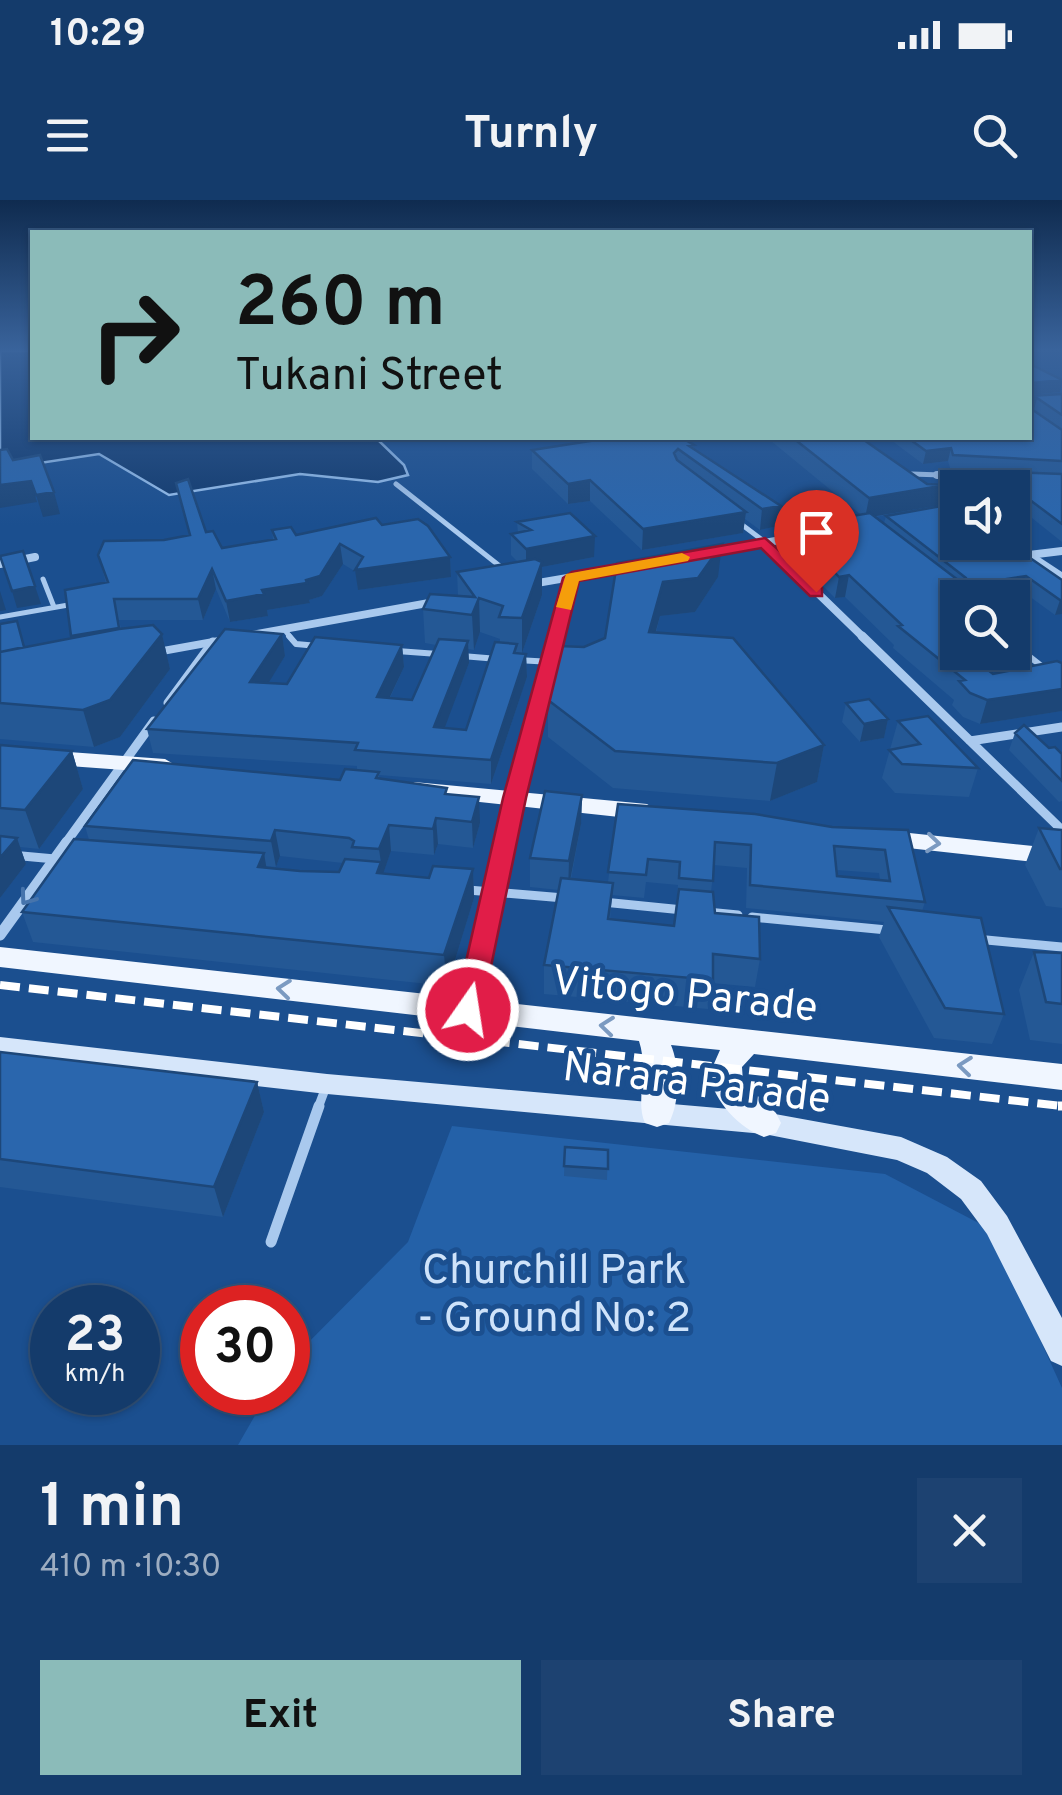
<!DOCTYPE html>
<html lang="en">
<head>
<meta charset="utf-8">
<style>
  body { margin:0; font-family:Overpass,sans-serif; background:#1d4271; color:#f1f3f6; height:100vh; display:flex; flex-direction:column; font-size:38px; white-space:nowrap }
  * { box-sizing:border-box; margin:0 }
  p { font-size:32px; color:#9dadc1 }
  .icon { flex:none; width:55px; height:55px; fill:none; stroke:currentColor; stroke-width:2; stroke-linecap:round; stroke-linejoin:round }
  .map { position:relative; height:1245px; overflow:hidden }
  .side { display:flex; flex-direction:column; background:#143b6b; flex:1 }
  .side>* { flex:none }
  .top-card { position:absolute; left:30px; top:30px; width:1002px; height:210px; border-radius:0px; box-shadow:0 2px 8px #0004,0 0 0 2px #33557e; background:#8bbbb9; color:#111; overflow:hidden }
  .controls { position:absolute; left:940px; top:270px; display:grid; gap:20px }
  .controls a { display:grid; place-items:center; width:90px; height:90px; border-radius:0px; background:#143b6b; box-shadow:0 2px 8px #0004,0 0 0 2px #33557e; font-size:50px }
  .speed { position:absolute; left:30px; top:1085px; display:flex; gap:20px; font-size:50px; font-weight:700; text-align:center }
  .speed>* { display:grid; place-content:center; width:130px; height:130px; border-radius:50%; background:#143b6b; box-shadow:0 2px 8px #0004,0 0 0 2px #33557e; line-height:1 }
  .speed small { font-size:25px; font-weight:400 }
  .speed .limit { border:15px solid #d22; background:#fff; color:#111 }
  .pin { position:absolute; display:grid; place-items:center; width:85px; height:85px; color:#fff; margin:-102px -42px; border-radius:50% 50% 50% 0; rotate:-45deg; box-shadow:0 0 10px #0007 }
  .pin .icon { rotate:45deg }
  .me { position:absolute; width:110px; margin:-55px; rotate:13deg; stroke-linejoin:round; filter:drop-shadow(0 0 8px #0008) }
  .turn { display:flex; align-items:center; gap:35px; height:210px; padding:0 40px; font-size:45px }
  .turn .icon { width:130px; height:130px; stroke-width:2.5 }
  .turn b { display:block; font-size:70px; line-height:85px }
  .round { display:grid; place-items:center; flex:none; width:105px; height:105px; border-radius:0px; background:#1d4271 }
  .headline { display:flex; align-items:center; justify-content:space-between; height:170px; padding:0 40px }
  h1 { font-size:60px; font-weight:700; line-height:75px }
  .button { display:flex; gap:20px; margin-top:auto; padding:20px 40px }
  .button a { flex:1; height:115px; border-radius:0px; background:#8bbbb9; color:#111; font-size:40px; font-weight:700; line-height:115px; text-align:center }
  .button a+a { background:#1d4271; color:#f1f3f6 }
  .status { display:flex; justify-content:space-between; align-items:center; height:70px; padding:0 50px; background:#143b6b; direction:ltr }
  .status svg { height:28px; fill:currentColor }
  header { display:flex; justify-content:space-between; align-items:center; height:130px; padding:0 40px; background:#143b6b; font-size:45px; font-weight:700 }
  .map>svg:first-child { display:block }
  .green { fill:#2461a8 }
  .water { fill:#123a6d; stroke:#9cc4f0; stroke-width:2.5 }
  .lines { fill:none; stroke-linecap:round; stroke-linejoin:round }
  .service-far3 { stroke:#a9c9ee; stroke-width:5 }
  .service-far2 { stroke:#a9c9ee; stroke-width:6 }
  .service-far1 { stroke:#a9c9ee; stroke-width:9 }
  .service { stroke:#a9c9ee; stroke-width:11 }
  .minor-far3 { stroke:#a9c9ee; stroke-width:5 }
  .minor-far2 { stroke:#a9c9ee; stroke-width:8 }
  .minor-far1 { stroke:#a9c9ee; stroke-width:9 }
  .minor { stroke:#a9c9ee; stroke-width:11 }
  .tertiary { fill:#a9c9ee; fill-rule:evenodd }
  .secondary { fill:#d6e6fa; fill-rule:evenodd }
  .primary { fill:#f0f6ff; fill-rule:evenodd }
  .rail-far1 { stroke:#fff; stroke-width:8; stroke-dasharray:20 9; stroke-linecap:butt }
  .rail { stroke:#fff; stroke-width:9; stroke-dasharray:26 11; stroke-linecap:butt }
  .wall { fill:#245895; fill-rule:evenodd }
  .shaded-wall { fill:#1d4779 }
  .building { fill:#2a66ad; stroke:#1d4779; stroke-width:2.5; fill-rule:evenodd }
  .oneway { stroke:#7b9ac1 }
  .oneway2 { stroke:#4674ac }
  .route { fill:#e11d48; stroke:#92132f; stroke-width:2.5 }
  .slow { fill:#f59e0b }
  .labels { text-anchor:middle; stroke-width:10; stroke-linejoin:round; paint-order:stroke }
  .near-street-label { font-size:42px; fill:#fff; stroke:#1b4f8f }
  .near-park-label { font-size:42px; fill:#cfe3fa; stroke:#1b4f8f }
</style>
</head>
<body>
<div class="status"><b>10:29</b><svg viewBox="0 0 49 12"><path d="M0 12V9h3v3zM5 12V6h3v6zM10 12V3h3v9zM15 12V0h3v12zM26 1h20v11H26zM47 4h2v5h-2z"/></svg></div>
<header><svg class="icon" aria-label="menu" viewBox="0 0 24 24"><path d="M4 6h16M4 12h16M4 18h16"/></svg>Turnly<svg class="icon" aria-label="search" viewBox="0 0 24 24"><circle cx="10" cy="10" r="6"/><path d="M15 15l6 6"/></svg></header>
<div class="map">
<svg width="1062" height="1245" viewBox="0 0 1062 1245">
  <rect width="100%" height="100%" fill="#1b4f8f"/>
  <!-- green -->
  <path class="green" d="M452 926 885 974 990 1029 1062 1188V1245H238L268 1193 288 1192V1163L408 1042Z"/>
  <!-- water -->
  <path class="water" d="M0 151H32V238H376L404 265 408 275 378 282 300 274 169 295 99 254 0 269Z"/>
  <g class="lines">
    <!-- service-far3 -->
    <path class="service-far3" d="M396 284 506 371
      M737 321 765 342
      M43 379 54 407
      M0 417 74 404
      M284 429 291 438"/>
    <!-- service-far2 -->
    <path class="service-far2" d="M289 436 296 444 318 446
      M1012 443 1062 482
      M397 451 438 454
      M462 456 498 459
      M517 460 552 462"/>
    <!-- service-far1 -->
    <path class="service-far1" d="M0 654 55 659
      M468 690 564 698
      M603 702 683 710
      M707 712 738 715
      M752 717 887 730
      M976 739 1062 747
      M318 908 327 884"/>
    <!-- service -->
    <path class="service" d="M271 1042 319 906"/>
    <!-- minor-far3 -->
    <path class="minor-far3" d="M912 274 971 276"/>
    <!-- minor-far2 -->
    <path class="minor-far2" d="M937 275 971 276
      M765 342 864 438
      M1029 355 1062 351
      M0 364 35 357
      M556 438 571 378"/>
    <!-- minor-far1 -->
    <path class="minor-far1" d="M862 436 1062 630
      M168 503 213 442
      M970 541 1062 527
      M65 644 154 521
      M505 644 556 436"/>
    <!-- minor -->
    <path class="minor" d="M0 735 67 642
      M469 809 506 642"/>
    <!-- tertiary -->
    <path class="tertiary" d="M923 283H931L958 301V309L923 287Z
      M809 331 815 335 813 338 702 358 696 354 702 350Z
      M1012 339 1062 372V382L1007 345 1005 342H1012Z
      M637 362 641 363V369L520 390 514 386 520 382Z
      M445 396 452 400 450 403 146 458 139 454 146 450Z"/>
    <!-- secondary -->
    <path class="secondary" d="M0 837 327 874 764 912 901 937 947 957 981 981 1007 1016 1062 1118V1166L1051 1161 987 1034 961 999 927 973 897 960 764 934 327 894 0 857Z"/>
    <!-- primary -->
    <path class="primary" d="M0 547 165 559 177 566 165 573 0 561Z
      M414 582 647 604 659 612 647 620 405 594 402 589 405 584Z
      M881 630 1062 649V665L872 644 868 638 872 632Z
      M0 747 1062 864V890L754 854 742 867 743 882 776 913 781 923 776 933 764 937C739 928 715 902 709 875L720 850 671 845C680 867 680 901 669 923L657 927 645 923C635 902 649 871 639 841L0 767Z"/>
    <!-- rail-far1 -->
    <path class="rail-far1" d="M0 785 1062 906"/>
    <!-- rail -->
    <path class="rail" d="M1058 906H1062"/>
  </g>
  <!-- wall -->
  <path class="wall" d="M1030 164 1060 192 1031 195 1062 194V274L950 268 948 261 923 264 888 238H1030Z
    M585 238 694 245 693 249 781 306 778 326 760 330 745 319 743 333 642 350 590 301 568 304 532 269V250L585 242Z
    M772 238H861L941 305 875 317 884 323 886 316 1062 380V414L1055 415 1022 391 978 398H958L1022 437 1015 460 982 466 993 474 1062 463V511L980 524 963 517 952 505 954 500 893 448 894 445 845 397 835 398 815 378 816 373 787 347 791 326 860 314 771 241Z
    M960 270 1062 274V342L1022 310 1012 288H958V290L957 283Z
    M176 283 206 332 222 348 273 339 272 330 296 335 382 325 450 357 451 377 358 390 356 372 343 364 322 396 309 400 310 403 267 410 268 416 230 422 216 389 203 420H119L121 429 162 434 170 469 120 537 94 547 0 539V424L25 447 72 438 106 383 98 355 189 335Z
    M517 322 594 357 542 367V395L522 453 526 454 527 477 491 584 379 575V578L447 594 480 623 473 648 438 644 434 655 391 651 383 673 429 678 473 669 474 698 447 786 33 742 22 712 89 640 85 626 340 580 357 570V566L153 553 147 529 282 434 285 456 268 483 287 484 402 445 404 467 390 498 412 500 436 445 425 443 423 409 458 396 457 372 518 362 511 355V334L518 333ZM480 432 500 439V443L466 530 444 528 469 463 468 449 474 450ZM280 656 343 663 339 672 266 668V666L276 667Z
    M718 377 695 412 660 416 656 433 824 545 817 582 770 601 613 588 548 537V500L584 447 605 438Z
    M846 503 888 519 884 538 860 542 842 522Z
    M898 521 978 568 969 597 895 593 882 578Z
    M1015 533 1062 554V601L1059 602 1009 550Z
    M0 545 72 551 83 589 39 649 20 647 26 664 0 698Z
    M582 595 581 624 571 679 608 682 618 604 832 627 908 630 925 702 922 711 1004 814 992 844 934 838 879 737 884 722 746 708 747 668 714 665 711 692 715 713 760 759 755 787 712 783 708 809 544 794V765L559 690 530 687V658ZM836 670 879 673 880 680 837 676ZM646 682 678 685 674 726 610 720 612 695 644 698Z
    M1039 628 1062 630V708L1046 706 1025 665Z
    M1034 752 1062 753V844L1030 840 1019 790Z
    M0 852 257 882 264 912 223 1017 0 987Z
    M565 947 608 950 607 980 564 976Z"/>
  <!-- shaded-wall -->
  <path class="shaded-wall" d="M1062 181 1060 192 1030 195 1033 183Z
    M1030 198H1037L1034 210H1030Z
    M951 248 948 261 923 264 926 251Z
    M590 280V301L568 304V284Z
    M31 281 37 302 0 308V285Z
    M946 285 941 305 865 318 869 298Z
    M54 292 60 314 43 317 36 295Z
    M1026 297 1022 310 1012 311V298Z
    M781 306 778 326 760 330 762 309Z
    M746 312 743 333 642 350 643 329Z
    M595 336 594 357 542 367V395L522 453V418L526 370V349Z
    M340 344 343 364 322 396 309 400 310 403 267 410 268 416 230 422 226 401 262 390 306 380Z
    M722 344 718 377 695 412 660 416 646 467 649 432 663 382Z
    M450 357 451 377 358 390 355 370Z
    M212 369 216 389 203 420 198 399Z
    M849 375 845 397 835 398 839 377Z
    M1026 376 1022 391 977 398H964L968 385Z
    M35 386 41 404 17 408 12 391Z
    M0 391 6 410 0 411Z
    M479 398 480 432 474 450 472 415Z
    M1060 400H1062V414L1055 415Z
    M162 434 170 469 120 537 94 547 83 510Z
    M282 434 285 456 255 505 250 482Z
    M1022 437 1015 460 953 471 958 452H1012V439Z
    M468 441 469 463 436 551 434 527Z
    M402 445 404 467 379 520 377 497Z
    M526 454 527 477 491 584V560Z
    M1062 489V511L980 524 987 500Z
    M888 519 884 538 860 542 864 524Z
    M824 545 817 582 770 601 777 563Z
    M72 551 83 589 39 649 25 610Z
    M582 595 581 624 568 691 569 661Z
    M479 597 480 623 473 648 472 622Z
    M436 618 438 644 434 655 433 629Z
    M389 625 391 651 383 674 377 673 381 663 379 649Z
    M275 630 280 656 276 667 271 641Z
    M17 638 26 664 0 698V658Z
    M264 653 269 683 258 667Z
    M473 669 474 698 447 786 444 755Z
    M257 882 264 912 223 1017 214 987Z"/>
  <!-- building -->
  <path class="building" d="M1030 164 1062 180 1033 183 1031 196 1062 194V215L1037 198H1030Z
    M1030 208 1062 230V261L953 255 951 248 926 251 908 238H1030Z
    M585 238H682L694 245 689 246 781 306 762 309 678 249 674 253 677 260 746 312 643 329 590 280 568 284 532 250 590 241Z
    M793 238H861L927 284 946 285 869 298Z
    M7 249 13 260 40 255 54 292 36 295 31 281 0 285V250Z
    M960 270 1062 274V324L1026 297 1012 298V288H962Z
    M188 279 206 332 213 331 222 348 276 339 272 330 291 327 296 335 376 318 382 325 418 319 428 326 450 357 355 370 363 357 340 344 320 376 306 380 307 383 262 390 264 394 226 401 212 369 198 399H114L119 428 71 436 65 390 108 382 98 355 104 341 164 340 190 335 176 283Z
    M958 303V342H1007L1062 380V400H1060L1026 376 968 385 966 378 886 316Z
    M570 313 595 336 526 349 511 334 531 330 517 322Z
    M870 313 958 380H953L971 394 967 395 970 398H958V452H965L993 474 1057 461 1062 463V489L987 500 970 493 959 481 965 480 898 426 902 425 849 375 839 377 819 356H825L791 326Z
    M722 344 698 378 663 382 649 432 733 438 824 545 777 563 615 551 548 500 559 446 584 447 605 438 617 363Z
    M23 351 35 386 12 391 0 356Z
    M535 359 542 362 522 418 499 417 503 406 479 398 472 415 423 409 430 394 475 397 457 372Z
    M17 421 24 447 0 452V424Z
    M153 425 162 434 110 500 83 510 0 503V452L119 429Z
    M225 429 282 434 250 482 287 484 315 437 402 445 377 497 412 500 439 439 468 441 434 527 466 530 495 442 517 444 514 453 526 454 491 560 355 550 358 543 147 529Z
    M1012 430 1022 437 1012 439Z
    M869 499 888 519 864 524 846 503Z
    M928 516 978 568 902 564 889 550 920 544 898 521Z
    M1024 525 1049 548 1055 547 1062 554V581L1015 533Z
    M0 545 72 551 25 610 0 608Z
    M133 560 340 580 345 569 379 572 376 578 447 588 445 594 479 597 472 622 436 618 433 629 389 625 379 649 352 647 354 641 349 638 275 630 271 641 85 626Z
    M545 591 582 595 569 661 530 658Z
    M618 604 755 614 832 627 908 630 925 702 750 685 751 645 715 642 713 681 679 678 680 662 648 659 646 675 608 672ZM834 646 885 650 890 681 837 676Z
    M1039 628 1062 630V669H1060Z
    M0 636 17 638 0 658Z
    M74 639 264 653 258 667 300 671 339 672 345 659 381 662 377 673 429 678 433 666 473 669 444 755 22 712Z
    M561 678 613 683 608 719 674 726 679 689 713 692 715 713 759 717 760 759 713 754V780L544 765Z
    M888 707 981 718 1004 814 945 808Z
    M1034 752 1062 753V804L1046 802Z
    M0 852 257 882 214 987 0 959Z
    M565 947 608 950V969L564 966Z"/>
  <!-- one-way arrows -->
  <defs><path id="oneway-chevron" d="M-2-3.5L2.5 0L-2 3.5" fill="none" stroke-width="1.6" stroke-linecap="round" stroke-linejoin="round" transform="scale(2.5)"/></defs>
  <g class="oneway">
    <use href="#oneway-chevron" transform="translate(933 643) rotate(6)"/>
    <use href="#oneway-chevron" transform="translate(284 789) rotate(-174)"/>
    <use href="#oneway-chevron" transform="translate(607 826) rotate(-174)"/>
    <use href="#oneway-chevron" transform="translate(965 866) rotate(-174)"/>
  </g>
  <use class="oneway2" href="#oneway-chevron" transform="translate(27 698) rotate(126)"/>
  <!-- sky -->
  <linearGradient id="sky" x2="0" y2="1"><stop stop-color="#0f2b4f"/><stop offset="0.46" stop-color="#39639b"/><stop offset="1" stop-color="#39639b" stop-opacity="0"/></linearGradient>
  <rect width="1062" height="325" fill="url(#sky)"/>
  <!-- route -->
  <path class="route" d="M765 338 822 388V396H810L761 348 579 381 526 598 482 810 478 818 468 821 459 818 455 810 503 598 563 378 572 372Z"/>
  <!-- slow -->
  <path class="slow" d="M682 353 690 357 688 361 579 381 571 410 556 407 566 374Z"/>
  <g class="labels">
    <!-- near-street labels -->
    <g class="near-street-label">
      <text transform="translate(685 792) rotate(6)" y="15">Vitogo Parade</text>
      <text transform="translate(697 881) rotate(7)" y="15">Narara Parade</text>
    </g>
    <!-- near-park labels -->
    <g class="near-park-label">
      <text x="554" y="1083">Churchill Park<tspan x="554" dy="48">- Ground No: 2</tspan></text>
    </g>
  </g>
</svg>
<div class="controls">
<a><svg class="icon" aria-label="sound" viewBox="0 0 24 24"><path d="M4 9h4l5-4v14l-5-4H4zM17 9q2 3 0 6"/></svg></a>
<a><svg class="icon" aria-label="search" viewBox="0 0 24 24"><circle cx="10" cy="10" r="6"/><path d="M15 15l6 6"/></svg></a>
</div>
<div class="speed"><div>23<small>km/h</small></div><div class="limit">30</div></div>
<div class="pin" style="left:816px;top:392px;background:#d93025"><svg class="icon" aria-label="arrive" viewBox="0 0 24 24"><path d="M6 21V4h12l-3 4 3 4H6"/></svg></div>
<svg class="me" style="left:468px;top:810px" viewBox="-20 -20 40 40"><circle r="17" fill="#e11d48" stroke="#fff" stroke-width="3"/><path d="M0-11L8 9 0 5-8 9z" fill="#fff"/></svg>
<div class="top-card">
<div class="turn"><svg class="icon" aria-label="right" viewBox="0 0 24 24"><path d="M7 20v-9h11M14 6l5 5-5 5"/></svg><div><b>260 m</b>Tukani Street</div></div>
</div>
</div>
<section class="side">
<div class="headline"><div><h1>1 min</h1><p>410 m · 10:30</p></div><a class="round"><svg class="icon" aria-label="close" viewBox="0 0 24 24"><path d="M6 6l12 12M18 6L6 18"/></svg></a></div>
<div class="button"><a>Exit</a><a>Share</a></div>
</section>
</body>
</html>
